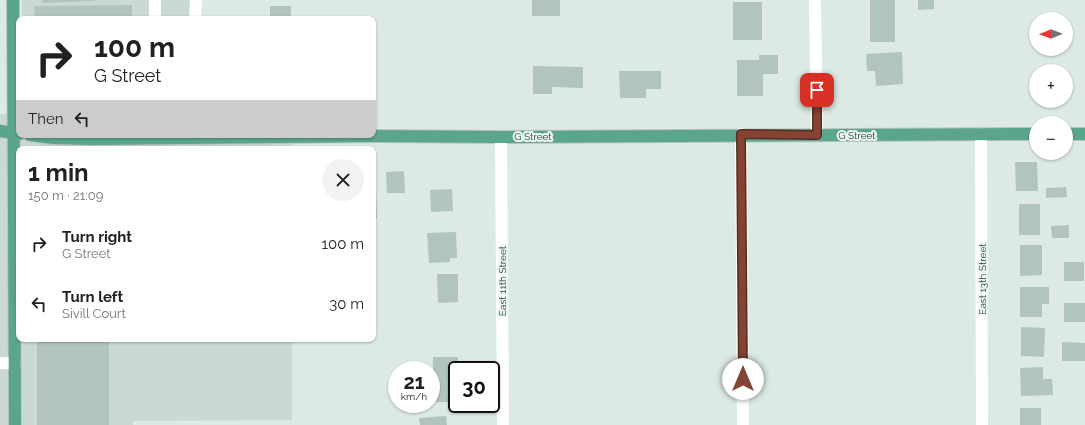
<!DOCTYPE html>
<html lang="en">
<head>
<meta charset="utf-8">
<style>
  body { margin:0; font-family:Raleway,sans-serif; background:#f2f2f2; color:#202124; height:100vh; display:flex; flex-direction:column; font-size:15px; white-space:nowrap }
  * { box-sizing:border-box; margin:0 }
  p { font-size:13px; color:#757577 }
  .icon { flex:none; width:22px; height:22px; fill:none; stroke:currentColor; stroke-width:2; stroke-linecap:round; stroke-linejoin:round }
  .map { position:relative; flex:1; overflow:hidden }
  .side { position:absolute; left:16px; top:146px; width:360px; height:196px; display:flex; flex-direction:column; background:#fff; border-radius:8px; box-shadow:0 1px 3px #0004 }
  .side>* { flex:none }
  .guide { position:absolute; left:16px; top:16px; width:360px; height:122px; border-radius:8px; box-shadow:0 1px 3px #0004; background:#fff; color:#202124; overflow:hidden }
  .needle { width:26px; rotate:269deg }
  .buttons { position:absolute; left:1029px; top:12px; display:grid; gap:8px }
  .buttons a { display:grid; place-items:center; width:44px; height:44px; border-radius:50%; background:#fff; box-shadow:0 1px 3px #0004; font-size:20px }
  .speed { position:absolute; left:388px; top:361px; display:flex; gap:8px; font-size:20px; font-weight:700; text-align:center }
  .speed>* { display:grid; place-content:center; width:52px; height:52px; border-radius:50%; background:#fff; box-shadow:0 1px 3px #0004; line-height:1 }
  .speed small { font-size:10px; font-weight:400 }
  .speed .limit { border:2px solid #111; border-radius:6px; background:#fff; color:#111 }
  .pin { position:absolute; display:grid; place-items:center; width:34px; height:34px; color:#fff; margin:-17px; border-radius:8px; box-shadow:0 2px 6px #0006 }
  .me { position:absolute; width:44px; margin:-22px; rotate:0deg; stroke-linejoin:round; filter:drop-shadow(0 0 3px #0008) }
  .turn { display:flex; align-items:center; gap:14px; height:84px; padding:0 12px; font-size:18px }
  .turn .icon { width:52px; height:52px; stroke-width:2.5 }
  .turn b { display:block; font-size:28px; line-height:34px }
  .then { display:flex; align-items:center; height:38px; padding:0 12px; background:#0003; gap:8px; font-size:15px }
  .round { display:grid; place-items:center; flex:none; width:42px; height:42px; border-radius:21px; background:#f2f2f2 }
  .head { display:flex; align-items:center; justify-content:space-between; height:68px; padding:0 12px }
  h1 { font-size:24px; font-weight:700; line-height:30px }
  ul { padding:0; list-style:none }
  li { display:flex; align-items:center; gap:12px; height:60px; padding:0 12px }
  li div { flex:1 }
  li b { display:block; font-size:15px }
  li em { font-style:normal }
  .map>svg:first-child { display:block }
  .built { fill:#cadad2 }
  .building { fill:#b1c5bc }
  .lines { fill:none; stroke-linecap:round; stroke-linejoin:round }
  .major-casing { stroke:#bbc4c1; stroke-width:14 }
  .minor { stroke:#fff; stroke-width:12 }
  .major { stroke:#5ba58f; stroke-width:12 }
  .route-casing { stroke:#562c21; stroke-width:10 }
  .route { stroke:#844333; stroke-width:7 }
  .labels { text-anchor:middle; stroke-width:4; stroke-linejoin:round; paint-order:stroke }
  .street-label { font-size:10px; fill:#1d3a31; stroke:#ecf7f1 }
</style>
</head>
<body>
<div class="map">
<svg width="1085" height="425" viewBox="0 0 1085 425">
  <rect width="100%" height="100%" fill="#dceae3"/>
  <!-- built -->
  <path class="built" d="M22 0H190V19H22Z
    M0 114H19V135H292V149H19V339H292V420L133 421V425H0Z"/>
  <!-- building -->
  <path class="building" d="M42 0H95V1L42 3Z
    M532 0H560V16H532Z
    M870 0H895V42H870Z
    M918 0H934V9L918 10Z
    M733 2H762V40H733Z
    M132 5V19H35L34 6Z
    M270 6H291V19H270Z
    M902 52 903 84 876 86 875 71H867L866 54Z
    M759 55H778V74H763V96H737V60H759Z
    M533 66 583 67V88L552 87V94H533Z
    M619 71H661V89H646V98H620Z
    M1015 162H1037L1038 191H1016Z
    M404 171 405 193H387L386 172Z
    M1066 187 1067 197 1046 198V188Z
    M452 189 453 211 431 212 430 190Z
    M373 191H376L377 218H373Z
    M1019 204H1040V235H1019Z
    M1069 225V238H1052L1051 226Z
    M456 232 457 258H450V262L429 263 427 233Z
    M1020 245H1042V275L1020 276Z
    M1064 262H1084V281H1064Z
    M437 274H458V302L438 303Z
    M1020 287H1049V304H1042V317H1020Z
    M1064 303H1085V322H1064Z
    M1021 327 1045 328 1044 357 1021 356Z
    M37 339H109V425H37Z
    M1062 342 1085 343V361H1062Z
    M433 357H458L457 402H432Z
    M1043 367V379H1052L1053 395 1021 396 1020 368Z
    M1020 408H1041V425H1020Z
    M446 416 447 425H420L419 418Z"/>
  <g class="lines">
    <defs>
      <path id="major" d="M13 0 15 425
        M0 131 19 134
        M1066 134H1085
        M30 135 53 138 93 139 374 136 501 137 1036 134"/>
    </defs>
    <!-- major casing -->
    <use href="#major" class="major-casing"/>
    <!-- minor -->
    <path class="minor" d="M815 0 817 135
      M155 19V0
      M195 19 196 0
      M741 134 743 425
      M981 134 982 425
      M501 137 503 425
      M0 363H15"/>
    <!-- major -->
    <use href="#major" class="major"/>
  </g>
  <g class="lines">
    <defs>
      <path id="route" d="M743 379 741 134 817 135V90"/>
    </defs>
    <!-- route casing -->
    <use href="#route" class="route-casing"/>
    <!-- route -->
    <use href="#route" class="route"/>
  </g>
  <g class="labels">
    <!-- street labels -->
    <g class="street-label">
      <text x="857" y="139">G Street</text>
      <text x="533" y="140">G Street</text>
      <text transform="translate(982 279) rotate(-90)" y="4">East 13th Street</text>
      <text transform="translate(502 281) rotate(-90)" y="4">East 11th Street</text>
    </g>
  </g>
</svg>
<div class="buttons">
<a><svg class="needle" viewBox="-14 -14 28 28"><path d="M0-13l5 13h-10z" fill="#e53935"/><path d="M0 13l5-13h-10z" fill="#757577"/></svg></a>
<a>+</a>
<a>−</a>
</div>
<div class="speed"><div>21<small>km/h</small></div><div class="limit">30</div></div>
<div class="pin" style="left:817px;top:90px;background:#d93025"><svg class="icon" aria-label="arrive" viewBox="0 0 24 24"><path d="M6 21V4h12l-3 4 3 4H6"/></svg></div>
<svg class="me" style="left:743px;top:379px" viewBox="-20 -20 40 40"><circle r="19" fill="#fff"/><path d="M0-13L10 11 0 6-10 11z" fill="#844333"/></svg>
<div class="guide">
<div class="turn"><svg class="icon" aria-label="right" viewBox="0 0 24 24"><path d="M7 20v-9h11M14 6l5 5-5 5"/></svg><div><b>100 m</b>G Street</div></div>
<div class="then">Then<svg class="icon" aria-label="left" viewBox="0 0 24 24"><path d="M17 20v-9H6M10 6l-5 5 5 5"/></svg></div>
</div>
<section class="side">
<div class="head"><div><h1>1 min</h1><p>150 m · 21:09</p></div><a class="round"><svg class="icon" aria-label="close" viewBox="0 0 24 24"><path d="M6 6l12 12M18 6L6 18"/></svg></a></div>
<ul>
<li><svg class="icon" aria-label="right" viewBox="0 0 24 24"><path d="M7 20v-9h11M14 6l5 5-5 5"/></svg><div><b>Turn right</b><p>G Street</p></div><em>100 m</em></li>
<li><svg class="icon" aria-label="left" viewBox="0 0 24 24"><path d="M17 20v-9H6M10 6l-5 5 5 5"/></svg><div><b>Turn left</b><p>Sivill Court</p></div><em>30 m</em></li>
</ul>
</section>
</div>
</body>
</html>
